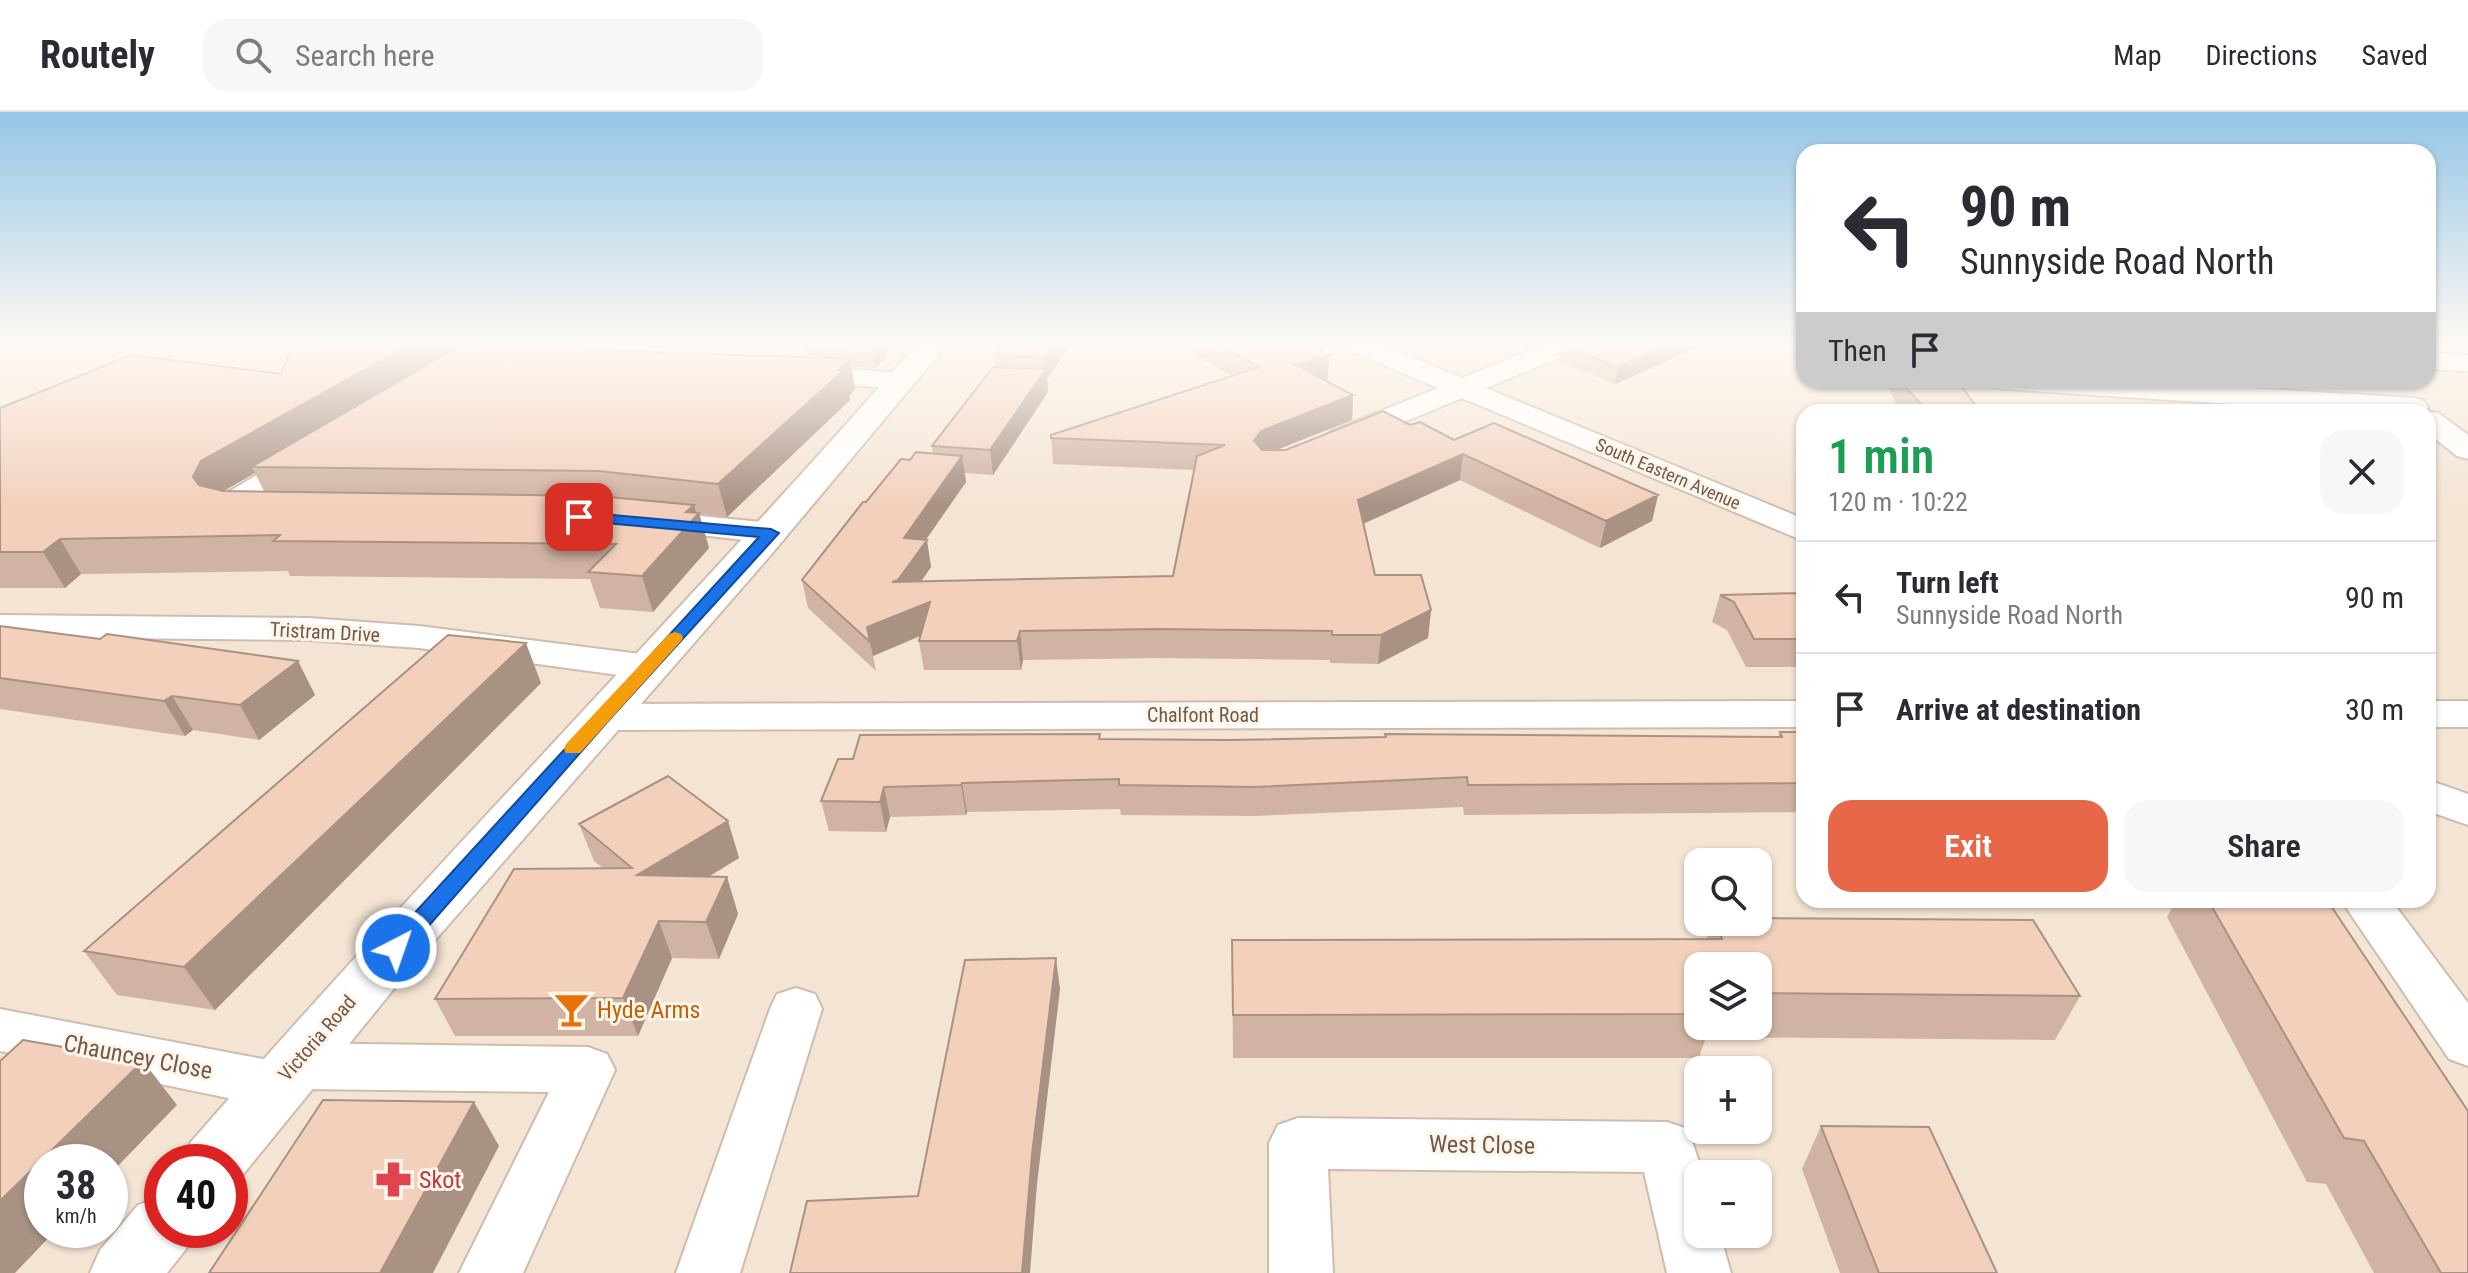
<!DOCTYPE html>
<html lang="en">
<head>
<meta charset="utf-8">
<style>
  body { margin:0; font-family:"Roboto Condensed",sans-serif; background:#f7f7f7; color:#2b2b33; height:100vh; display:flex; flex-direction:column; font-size:30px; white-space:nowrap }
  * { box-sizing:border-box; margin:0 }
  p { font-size:26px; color:#7c7c81 }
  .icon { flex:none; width:44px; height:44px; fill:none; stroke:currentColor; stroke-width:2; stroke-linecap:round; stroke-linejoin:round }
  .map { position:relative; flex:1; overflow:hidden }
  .drawer { position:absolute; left:1796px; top:292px; width:640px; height:504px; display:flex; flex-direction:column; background:#fff; border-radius:24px; box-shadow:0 2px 6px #0004 }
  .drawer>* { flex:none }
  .top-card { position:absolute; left:1796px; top:32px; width:640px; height:244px; border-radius:24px; box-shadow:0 2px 6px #0004; background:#fff; color:#2b2b33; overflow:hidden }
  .buttons { position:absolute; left:1684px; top:736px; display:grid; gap:16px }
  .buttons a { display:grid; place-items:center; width:88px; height:88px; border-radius:16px; background:#fff; box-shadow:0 2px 6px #0004; font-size:40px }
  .speed { position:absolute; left:24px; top:1032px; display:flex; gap:16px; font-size:40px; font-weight:700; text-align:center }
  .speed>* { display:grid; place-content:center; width:104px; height:104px; border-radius:50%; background:#fff; box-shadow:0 2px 6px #0004; line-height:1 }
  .speed small { font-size:20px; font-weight:400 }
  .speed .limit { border:12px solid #d22; background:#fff; color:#111 }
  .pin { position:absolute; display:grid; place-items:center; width:68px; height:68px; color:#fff; margin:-34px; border-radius:16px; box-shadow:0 4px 12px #0006 }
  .me { position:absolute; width:88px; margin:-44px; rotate:41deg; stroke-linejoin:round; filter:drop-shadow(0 0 6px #0008) }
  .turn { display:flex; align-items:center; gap:28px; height:168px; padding:0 32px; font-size:36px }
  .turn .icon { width:104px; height:104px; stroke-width:2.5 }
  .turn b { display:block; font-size:56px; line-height:68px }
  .then { display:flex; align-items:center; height:76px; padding:0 32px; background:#0003; gap:16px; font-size:30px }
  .round { display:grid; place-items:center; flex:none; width:84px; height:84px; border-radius:24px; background:#f7f7f7 }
  .headline { display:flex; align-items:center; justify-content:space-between; height:136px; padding:0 32px }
  h1 { font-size:48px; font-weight:600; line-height:60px; color:#1e9e55 }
  .primary-button { display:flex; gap:16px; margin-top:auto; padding:16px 32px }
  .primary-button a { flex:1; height:92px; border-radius:24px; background:#e76849; color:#fff; font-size:32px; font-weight:600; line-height:92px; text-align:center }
  .primary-button a+a { background:#f7f7f7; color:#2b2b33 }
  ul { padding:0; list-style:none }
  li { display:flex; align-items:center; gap:24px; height:112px; padding:0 32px; border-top:2px solid #e1e1e2 }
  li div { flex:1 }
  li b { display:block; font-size:30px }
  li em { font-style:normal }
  header { display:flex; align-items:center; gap:48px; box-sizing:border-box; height:112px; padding:0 40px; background:#fff; border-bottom:2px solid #e1e1e2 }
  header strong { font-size:38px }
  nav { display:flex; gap:44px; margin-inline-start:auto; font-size:28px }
  .search { width:560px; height:72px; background:#f7f7f7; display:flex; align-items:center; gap:20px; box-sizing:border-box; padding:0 28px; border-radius:24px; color:#7c7c81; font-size:30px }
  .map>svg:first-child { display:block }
  .residential { fill:#f4e4d3; fill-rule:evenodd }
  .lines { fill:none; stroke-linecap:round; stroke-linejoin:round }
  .minor-casing { stroke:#d0bcae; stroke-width:4 }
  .tertiary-casing { stroke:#d0bcae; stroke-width:4 }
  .minor { fill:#fff; fill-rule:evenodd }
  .tertiary { fill:#fff; fill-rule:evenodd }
  .wall { fill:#d0b3a2; fill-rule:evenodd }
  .shaded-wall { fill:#a99284 }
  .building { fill:#f2d0bc; stroke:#a99284; stroke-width:2 }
  .route { fill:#1a73e8; stroke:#114b97; stroke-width:2 }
  .slow { fill:#f59e0b }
  .labels { text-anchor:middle; stroke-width:6; stroke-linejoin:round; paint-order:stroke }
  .far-street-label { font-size:18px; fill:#75584a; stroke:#fff6eb }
  .street-label { font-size:20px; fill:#75584a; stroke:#fff6eb }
  .near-food-label { font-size:24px; fill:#c56008; stroke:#fff6eb; text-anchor:start }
  .near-street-label { font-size:24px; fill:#75584a; stroke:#fff6eb }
  .near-health-label { font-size:24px; fill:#be3a42; stroke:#fff6eb; text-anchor:start }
</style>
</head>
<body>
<header>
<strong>Routely</strong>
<div class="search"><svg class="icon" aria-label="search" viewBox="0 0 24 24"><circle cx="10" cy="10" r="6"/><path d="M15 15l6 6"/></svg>Search here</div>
<nav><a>Map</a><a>Directions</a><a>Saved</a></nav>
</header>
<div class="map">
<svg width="2468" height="1161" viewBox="0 0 2468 1161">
  <rect width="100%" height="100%" fill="#fcf2e4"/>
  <!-- residential -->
  <path class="residential" d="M34 231H1804V268H2428V231H2468V1161H0V244ZM1804 300H2428V788H1804ZM1698 750H1758V810H1698ZM1698 854H1758V914H1698ZM1698 958H1758V1018H1698ZM42 1050H110V1118H42ZM162 1050H230V1118H162ZM1698 1062H1758V1122H1698Z"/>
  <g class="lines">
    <defs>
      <path id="minor" d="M1342 231H1378L1462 266 1549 231H1585L1581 237 1486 276 1804 407V429L1462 286 1353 331 1342 334 1331 331 1327 325 1331 319 1438 276 1346 237Z
        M2428 241 2468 243V259L2428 257Z
        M799 254 902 261 912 263 916 269 912 275 902 277 789 268 785 262 789 256Z
        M2119 268 2414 286 2424 289 2428 295 2426 299 2438 301 2468 323V347L2457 344 2428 321V300H2358L2002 277 1992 275 1988 269Z
        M308 337 319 339 323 346 319 353 256 391 266 393 270 400 266 407C249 411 234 408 217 404L213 397 220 385 297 339Z
        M650 399 771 411 783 414 788 421 783 428 771 431 638 416 633 409 638 402Z
        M0 503 309 506 419 514 648 543 662 547 667 555 662 563 648 567 419 536 309 528 0 525Z
        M1804 589V615L601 618 587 614 581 605 587 596 601 592Z
        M2428 589H2468V615H2428Z
        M2428 668 2468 682V713L2428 699Z
        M2341 788H2391L2468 891V954L2449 947Z
        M796 876 815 882 822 897 740 1161H676L770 897 777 882Z
        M0 897 268 948 273 938 292 931 588 935 607 942 615 958 523 1161H459L549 980 303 977 297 989 277 996 0 939Z
        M1298 1006 1667 1010 1688 1017 1703 1062H1698V1122H1720L1731 1161H1667L1644 1060 1328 1057 1333 1161H1269V1031L1278 1013Z"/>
      <path id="tertiary" d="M918 231H948L769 445 410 857 237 1070 230 1073V1050H182L191 1030C427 758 681 502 918 231Z
        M162 1084V1118H194L186 1137 167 1161H90L100 1138 138 1093Z"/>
    </defs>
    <!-- minor casing -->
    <use href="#minor" class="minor-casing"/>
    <!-- tertiary casing -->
    <use href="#tertiary" class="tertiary-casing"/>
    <!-- minor -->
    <use href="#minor" class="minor"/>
    <!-- tertiary -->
    <use href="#tertiary" class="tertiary"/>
  </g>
  <!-- wall -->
  <path class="wall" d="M293 231H592L584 238 553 236V237L806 246 803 231H885L887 244 875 256 851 255 855 277 849 284 850 288 727 405 699 402 709 436 653 500 600 496 590 467 290 464 288 459 81 462 65 476H0V296L281 262ZM255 361 264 379H224Z
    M1003 231H1072L1047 267 1048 280 993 363 965 361 966 370 926 428 931 455 921 469 1173 464 1194 358 1053 352 1051 323 1232 264 1173 231H1305L1328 267 1325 268 1353 283 1352 308 1276 338H1286L1410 313 1454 328 1658 383 1652 409 1600 436 1460 368 1363 412 1375 463 1431 498 1428 526 1378 552 1330 551V548L1158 546 1023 548 1021 558H924L919 529 920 524 873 544 876 559 808 496 802 468 866 390 910 348 933 342 932 334 995 255 993 243Z
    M1512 231H1541L1527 237Z
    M1566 231H1708L1615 272 1559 249 1561 233Z
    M1885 268H1957L1980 300H1900Z
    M1804 481V555H1746L1727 518 1712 510 1720 483Z
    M0 514 100 527 298 549 315 583 259 628 193 618 185 624 0 597Z
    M541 571 215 898 117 883 84 839Z
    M1780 620H1804V700L1464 703 1463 695 1254 704 1121 703 1120 697 967 700 966 703 890 705 886 720 829 719 821 689 853 647 1101 627 1229 628 1385 625V622L1778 625Z
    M728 709 739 746 708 765H727L738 802 719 847 672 846 638 924H455L435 887 603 756 594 749 579 712Z
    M2177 788H2327L2468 1161H2374L2326 1072 2307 1070 2167 805Z
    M1712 810H1758L2080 884 2055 928 1706 925 1699 946H1233L1232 828 1707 827ZM1698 854H1758V914H1698Z
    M1821 1014 1997 1161H1840L1802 1057Z"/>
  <!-- shaded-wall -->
  <path class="shaded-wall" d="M413 231H475L251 355 255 361 218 382 210 398 193 365 201 349Z
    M548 231H551L560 258 541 236Z
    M582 231H592L584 238Z
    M873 231H885L887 244 875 256 871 234Z
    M1055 231H1072L1047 267 1048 280 993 363 990 338 1045 258 1044 246Z
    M1528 231H1541L1527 237Z
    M1673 231H1708L1615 272 1618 255Z
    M1329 243 1328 267 1296 277V253Z
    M850 247 855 277 849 284 850 288 727 405 718 372Z
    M1353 283 1352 308 1261 344 1254 329 1261 319Z
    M1463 342 1460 368 1356 415 1358 388Z
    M962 344 966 370 908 453 904 426Z
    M1658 383 1652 409 1600 436 1606 409Z
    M694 393 697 404 699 401 709 436 653 500 642 464 686 400Z
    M60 427 81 462 65 476 43 440Z
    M927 428 931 455 903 496 892 470Z
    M930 490 934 518 873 544 876 559 867 515Z
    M1431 498 1428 526 1378 552 1381 523Z
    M1020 519 1023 548 1021 558 1017 529Z
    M526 531 541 571 215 898 184 855Z
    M298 549 315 583 259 628 240 593Z
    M172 584 193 618 185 624 164 589Z
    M962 671 967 700 966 703 961 673Z
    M884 675 890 705 886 720 880 690Z
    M728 709 739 746 651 800 637 763Z
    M727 765 738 802 719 847 706 810Z
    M659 809 672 846 638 924 623 886Z
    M1056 846 1060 877 1037 1072 1030 1161H1022L1032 1042Z
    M143 949 177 993 110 1062V1050H42V1118H56L15 1161H0V1089Z
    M474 990 499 1034 433 1161H380Z"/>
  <!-- building -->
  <path class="building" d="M293 231H413L201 349 193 365 199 373 223 379 598 384 694 393 686 400 699 401 642 464 588 460 616 432 273 429 280 423 60 427 43 440H0V296L131 243 281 262Z
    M465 231H548L541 236 850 247 839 258H844L718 372 599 359 251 355Z
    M829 231H873L871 234Z
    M1003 231H1055L1044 246 993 243Z
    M1215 231H1305L1329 243 1296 253 1353 283 1261 319 1254 329 1262 338H1286L1383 299 1410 313 1420 310 1454 328 1494 311 1658 383 1606 409 1463 342 1358 388 1375 463H1421L1431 498 1381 523H1332V519L1157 517 1020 519 1017 529H919L930 490 867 515 870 530 802 468 863 390H866L901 347 910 348 916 340 962 344 904 426 927 428 898 468 892 470 1173 464 1197 344 1225 333 1051 326V323L1259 255Z
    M1566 231H1673L1618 255 1561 233Z
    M993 255 1046 257 990 338 932 334Z
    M1903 268H1957L1980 300H1928L1905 274Z
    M1804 481V527H1754L1734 490 1720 483Z
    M0 514 100 527 107 522 298 549 240 593 172 584 164 589 0 566Z
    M448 523 526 531 184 855 84 839Z
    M1780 620H1804V671L1468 673 1467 665 1254 675 1119 673V667L962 671 961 673 884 675 880 690 821 689 838 647H853L860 623 1100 622 1099 627 1229 628 1386 625 1385 622 1782 625Z
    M668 664 728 709 637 763 727 765 706 810 659 809 623 886 435 887 514 757 632 756 579 712Z
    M2208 788H2327L2468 999V1161H2441L2364 1029 2344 1026Z
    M1758 806 2033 808 2080 884 1758 881V854H1698V902L1233 903 1232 828 1722 827 1716 810H1758Z
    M1056 846 1032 1042 1022 1161H790L807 1089 918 1084 965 848Z
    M23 928 143 949 0 1089V949Z
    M323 988 474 990 380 1161H209Z
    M1821 1014 1929 1015 1997 1161H1879Z"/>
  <!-- sky -->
  <linearGradient id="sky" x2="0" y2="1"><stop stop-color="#95c6e7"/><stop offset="0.59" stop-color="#fef9f3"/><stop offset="1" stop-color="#fef9f3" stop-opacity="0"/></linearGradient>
  <rect width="2468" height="394" fill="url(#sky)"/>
  <!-- route -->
  <path class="route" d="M579 400 771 417 779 421 608 609 404 842 396 844 388 842 385 836 388 830 759 425 573 408 571 405Z"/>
  <!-- slow -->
  <path class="slow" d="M675 520 681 522 683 526 681 529 580 641H566L564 637 566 632 669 522Z"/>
  <!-- icons -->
  <defs>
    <symbol id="bar-bare" viewBox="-9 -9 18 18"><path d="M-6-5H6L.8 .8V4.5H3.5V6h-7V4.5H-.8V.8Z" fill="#e8710a" stroke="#fff6eb" stroke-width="2.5" paint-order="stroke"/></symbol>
    <symbol id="pharmacy-bare" viewBox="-9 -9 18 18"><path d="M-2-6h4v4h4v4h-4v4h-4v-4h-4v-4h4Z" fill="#e0444e" stroke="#fff6eb" stroke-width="2.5" paint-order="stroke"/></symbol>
  </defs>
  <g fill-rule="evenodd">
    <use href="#bar-bare" x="546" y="872" width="51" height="51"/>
    <use href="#pharmacy-bare" x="368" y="1042" width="51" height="51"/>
  </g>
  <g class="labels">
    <!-- far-street labels -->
    <g class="far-street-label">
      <text transform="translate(1668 362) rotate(23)" y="6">South Eastern Avenue</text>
    </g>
    <!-- street labels -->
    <g class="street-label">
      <text transform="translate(325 520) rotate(3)" y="7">Tristram Drive</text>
      <text x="1203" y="610">Chalfont Road</text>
      <text transform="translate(317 926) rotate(-49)" y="7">Victoria Road</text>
    </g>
    <!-- near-food labels -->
    <g class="near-food-label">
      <text x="597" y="906">Hyde Arms</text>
    </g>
    <!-- near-street labels -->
    <g class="near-street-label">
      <text transform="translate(138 945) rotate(11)" y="8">Chauncey Close</text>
      <text transform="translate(1482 1033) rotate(1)" y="8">West Close</text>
    </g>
    <!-- near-health labels -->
    <g class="near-health-label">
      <text x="419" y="1076">Skot</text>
    </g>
  </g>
</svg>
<div class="buttons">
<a><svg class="icon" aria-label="search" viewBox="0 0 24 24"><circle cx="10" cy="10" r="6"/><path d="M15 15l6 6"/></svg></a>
<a><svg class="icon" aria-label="layers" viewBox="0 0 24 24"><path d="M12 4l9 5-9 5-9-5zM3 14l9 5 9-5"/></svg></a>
<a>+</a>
<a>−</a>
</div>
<div class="speed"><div>38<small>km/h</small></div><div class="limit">40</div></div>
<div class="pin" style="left:579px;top:405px;background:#d93025"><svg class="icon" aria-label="arrive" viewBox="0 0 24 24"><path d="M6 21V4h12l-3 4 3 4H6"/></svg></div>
<svg class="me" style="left:396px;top:836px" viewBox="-20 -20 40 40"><circle r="17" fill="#1a73e8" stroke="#fff" stroke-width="3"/><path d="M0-11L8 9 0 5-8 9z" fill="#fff"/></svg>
<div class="top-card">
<div class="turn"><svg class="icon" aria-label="left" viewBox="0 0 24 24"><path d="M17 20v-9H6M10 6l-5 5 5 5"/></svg><div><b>90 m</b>Sunnyside Road North</div></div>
<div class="then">Then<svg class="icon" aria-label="arrive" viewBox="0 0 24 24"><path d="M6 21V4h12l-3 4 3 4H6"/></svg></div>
</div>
<section class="drawer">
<div class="headline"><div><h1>1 min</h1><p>120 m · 10:22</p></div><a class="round"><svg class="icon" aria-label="close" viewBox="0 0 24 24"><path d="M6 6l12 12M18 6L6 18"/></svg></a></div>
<ul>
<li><svg class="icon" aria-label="left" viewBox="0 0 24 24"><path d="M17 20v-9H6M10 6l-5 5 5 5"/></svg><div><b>Turn left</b><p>Sunnyside Road North</p></div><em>90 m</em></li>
<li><svg class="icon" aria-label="arrive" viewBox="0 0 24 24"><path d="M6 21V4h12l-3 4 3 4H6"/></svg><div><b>Arrive at destination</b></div><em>30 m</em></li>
</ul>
<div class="primary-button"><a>Exit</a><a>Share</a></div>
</section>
</div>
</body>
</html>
